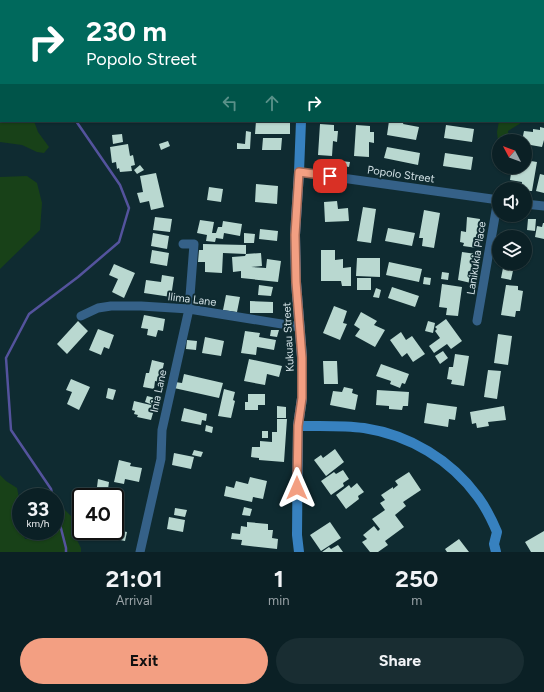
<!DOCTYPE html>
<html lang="en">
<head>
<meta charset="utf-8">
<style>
  body { margin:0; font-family:Figtree,sans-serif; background:#192d32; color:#f1f3f6; height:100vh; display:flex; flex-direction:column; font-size:15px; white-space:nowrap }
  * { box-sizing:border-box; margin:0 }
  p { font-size:13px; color:#9aa3a7 }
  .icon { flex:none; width:22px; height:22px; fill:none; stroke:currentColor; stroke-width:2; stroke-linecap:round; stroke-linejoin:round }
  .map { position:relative; height:552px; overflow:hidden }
  .sheet { display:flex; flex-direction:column; background:#0b2025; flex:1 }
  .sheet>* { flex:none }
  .hud { position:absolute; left:0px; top:0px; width:544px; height:122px; box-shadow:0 1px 3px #0004,0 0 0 1px #2b3e42; background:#00695c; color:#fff; overflow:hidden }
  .needle { width:26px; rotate:311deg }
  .controls { position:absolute; left:492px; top:134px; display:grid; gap:8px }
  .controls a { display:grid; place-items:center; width:40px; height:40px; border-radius:50%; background:#0b2025; box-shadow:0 1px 3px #0004,0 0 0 1px #2b3e42; font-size:20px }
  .speed { position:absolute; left:12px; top:488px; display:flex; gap:8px; font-size:20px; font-weight:700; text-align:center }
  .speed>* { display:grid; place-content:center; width:52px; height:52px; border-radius:50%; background:#0b2025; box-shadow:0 1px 3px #0004,0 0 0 1px #2b3e42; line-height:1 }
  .speed small { font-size:10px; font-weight:400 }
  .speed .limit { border:2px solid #111; border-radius:6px; background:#fff; color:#111 }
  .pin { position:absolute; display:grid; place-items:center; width:34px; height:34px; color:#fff; margin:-17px; border-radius:8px; box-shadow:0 2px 6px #0006 }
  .me { position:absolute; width:44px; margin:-22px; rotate:0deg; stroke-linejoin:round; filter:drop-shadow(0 0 3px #0008) }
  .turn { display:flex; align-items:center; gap:14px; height:84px; padding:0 20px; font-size:18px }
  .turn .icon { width:52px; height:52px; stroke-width:2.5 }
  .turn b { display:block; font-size:28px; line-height:34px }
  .lanes { display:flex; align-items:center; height:38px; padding:0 20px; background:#0003; justify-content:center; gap:20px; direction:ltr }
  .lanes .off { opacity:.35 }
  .eta { display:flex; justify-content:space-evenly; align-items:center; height:68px; text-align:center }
  .eta b { font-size:24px; font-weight:700; line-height:28px }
  .button { display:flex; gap:8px; margin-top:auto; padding:8px 20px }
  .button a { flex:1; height:46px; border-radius:24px; background:#f39f82; color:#111; font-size:16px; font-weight:700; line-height:46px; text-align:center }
  .button a+a { background:#192d32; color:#f1f3f6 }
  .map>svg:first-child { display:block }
  .green { fill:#184118 }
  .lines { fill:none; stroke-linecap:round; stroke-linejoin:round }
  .stream { stroke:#54539d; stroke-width:2.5 }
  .building { fill:#b9d8d0 }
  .street { stroke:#356188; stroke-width:9 }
  .secondary { stroke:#3781bf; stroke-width:10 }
  .route-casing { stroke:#9e6754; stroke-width:10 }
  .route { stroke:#f39f82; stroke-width:7 }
  .labels { text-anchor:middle; stroke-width:4; stroke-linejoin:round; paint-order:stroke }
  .street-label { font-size:11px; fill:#d3e2e6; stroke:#0f2b31 }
</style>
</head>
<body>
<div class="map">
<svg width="544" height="552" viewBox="0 0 544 552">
  <rect width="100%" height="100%" fill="#0f2b31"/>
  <!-- green -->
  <path class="green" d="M0 64H1V121H34L38 132 49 147 44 153 37 152 22 145 0 142Z
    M499 121H524L508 131 509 141H499V164L498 165 496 162V153L498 141 497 132Z
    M27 176 37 183 42 203 40 230 0 269V177Z
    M0 475 6 481 17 488 21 507V531H23L25 539H32L35 536 36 531H55V510L62 507 72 517 75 536 81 548V552H0Z"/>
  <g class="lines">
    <!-- stream -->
    <path class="stream" d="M30 1V0
      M53 497 51 489 11 430 6 358 29 314 78 277 119 242 129 208 120 185 76 121
      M55 505 66 548V552"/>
  </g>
  <!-- building -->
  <path class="building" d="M256 121H290V134H255Z
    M389 121H404L403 124 419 127 416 140 387 135Z
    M320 124 334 125V131H338L337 142 333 141 332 156 318 155Z
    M356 125 370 126V132H374V143L369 142V157L354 156Z
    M446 125 474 129 472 142 444 138Z
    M540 127 544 128V140L542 147 525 144V141H522L524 131 533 132V129L540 130Z
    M246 131 251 132 250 149H237V143L245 144Z
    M122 134 123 142 113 144 112 135Z
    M263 138H282L281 150H262Z
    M168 141 170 146 161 150 159 144Z
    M128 144 130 156 133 155 135 165 131 166 132 171 120 172 119 168 117 169 116 162 112 163 110 147Z
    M387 147 420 153 418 165 384 158Z
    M445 153 473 157 471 170 443 166Z
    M328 160 338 161 337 165 327 164Z
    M525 160 537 162 532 191H525V189H521L522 182 510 180 512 167H525Z
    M340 161 350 162 349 167 339 165Z
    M140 165 144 170 137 174 134 170Z
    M156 173 164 207 151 210 149 201 140 203 137 193 143 192 140 176Z
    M540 174 544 175V193L536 191Z
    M256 184 278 186 277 204 255 202Z
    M209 187 223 189 221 202 207 200Z
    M337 201 338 209 348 208 349 221 325 222 324 202Z
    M363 207 376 209 371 243 357 241Z
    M424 210 440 213 434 248 422 246 423 238H419Z
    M155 217 172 219 170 232 153 230Z
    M467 217 480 219 477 248 463 246 464 243 460 242 461 231 466 232Z
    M528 219H536L535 231 527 230Z
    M200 220 214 222 212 233H216L218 227H222L223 221 242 224 240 236 224 233 223 239 216 238 215 242 206 241 207 235 197 233Z
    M543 223H544V239L535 237 537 226 542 227Z
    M388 228 415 233 412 246 385 241Z
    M260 229 278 231 277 241 259 239Z
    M153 233 169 236 167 249 151 246Z
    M244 233 255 234 254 243H244Z
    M203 244 246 245V254L261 253 262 266 251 267 266 268 267 259 281 261 278 282 241 278V271L233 272 232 257 245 256 246 254 223 253 222 273 205 272V262H198L199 250H203Z
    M152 250 169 253 167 266 150 263Z
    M321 250H335V260L343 259V268L351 267V286H342L341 281H321Z
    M462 252 476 254 471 283 458 280Z
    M357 258H380V277L356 276Z
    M389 262 422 269 419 282 386 275Z
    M504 263H523L522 268 514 266 511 280 501 278Z
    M114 264 135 273 124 298 112 292 118 279 109 275Z
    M442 272 449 273 448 280 441 279Z
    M162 275 174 277 171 297 144 293 146 280 161 282Z
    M424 277 431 278 430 285 423 284Z
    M357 278H371V290H357Z
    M442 284 462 287 458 316 446 315 447 308 439 307Z
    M259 285 273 287 271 296 258 295Z
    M506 285 518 286V290L523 291 520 311H516L515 317 501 315Z
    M392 287 419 296 415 307 388 298Z
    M376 288 381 290 379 298 373 297Z
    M226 295 240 297 237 312 223 310Z
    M250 301 273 302V313H250Z
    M334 306 347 311 343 323 347 324 340 340 323 333Z
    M361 312 377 321 374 325 385 330 375 347 355 336 360 329 354 325Z
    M144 315 165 319 163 331 158 330 156 337 147 335 148 329 141 328Z
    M446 319 462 341 451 349 447 344 434 353 429 346 440 338 435 331 437 329 435 327Z
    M78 321 88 331 67 354 57 344Z
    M428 321 435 323 433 333 425 331Z
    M98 329 114 335 109 349 104 347 101 355 89 350Z
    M271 330H279L277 337 270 336Z
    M245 331 260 333 259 337 276 340 274 350 257 347 256 355 241 353Z
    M401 332 406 340 412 336 425 354 413 362 407 353 402 357 390 340Z
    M498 334 512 336 508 365 494 363Z
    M205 337 224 341 221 356 202 353Z
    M187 340 197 341 196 350 186 349Z
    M443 351 448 358 440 364 435 356Z
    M455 354 469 356 464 386 451 384 452 380 447 379 449 367H453Z
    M249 359 282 366 279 377 267 374 265 385 244 381Z
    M152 360 164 363 160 382 155 381 154 389 143 387 146 373H149Z
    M323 361H337L338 384H324Z
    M381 364 409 374 405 384 402 383 400 388 390 384 391 381 376 376Z
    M488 370 501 371 497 399 484 397Z
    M184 374 223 383 219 398 174 388 175 382 182 383Z
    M71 379 90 387 79 410 67 404 72 392 66 390Z
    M344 387 353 389 352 393 358 395 355 410 330 405 333 391 342 392Z
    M108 388 116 390 113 400 106 398Z
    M224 389 235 392 233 400 235 401 231 418 218 416Z
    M377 390 409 392 408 406H403L402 410 389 409V406L376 405Z
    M248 394H265V405H258V410H245V402H248Z
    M147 396 155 398 153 405 145 402Z
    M134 401 155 406 151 420 137 417 138 415 134 414 135 411 132 410Z
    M427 403 457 407 455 420 449 419 448 427 424 423Z
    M277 406 286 407V418H277Z
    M504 406 506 420 488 422 489 426 477 428 476 423 472 424 470 412Z
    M184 408 207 414 206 421 202 420 201 425 181 421Z
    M277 419H287L284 462 259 460V458L251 457 252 447H260V441L272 442V432H277Z
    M206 425 213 427 212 433 205 431Z
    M262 431H268V438H262Z
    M335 449 344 462 326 476 314 460 321 455 323 458Z
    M194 450 203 452 201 457 192 455Z
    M174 453 194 457 191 469 172 465Z
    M119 460 131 463 130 466 142 468 139 482 125 479 124 484 114 482Z
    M343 470 349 479 343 483 344 486 331 495 321 481 334 472 336 474Z
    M409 472 421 490 403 502 406 506 395 515 404 527 385 541 388 545 378 552H370L362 542 367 539 363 535 374 526 378 531 380 529 372 519 385 510 380 503 385 500 381 495 393 487V489L398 485 395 481Z
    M250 477 267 481 263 499 253 497 252 502 224 496 226 486 234 488 236 481 248 484Z
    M98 479 109 482 108 489 97 487Z
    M357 483 364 492 358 496 359 499 346 509 336 495 349 485 351 488Z
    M244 507 252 509 250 516 242 515Z
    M175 508 187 510 185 517 174 515Z
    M115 511 120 512 118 524H115Z
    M169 517 185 520 183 532 167 529Z
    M247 522 268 524V530H273L272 538 278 539 277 549 241 545 242 540 231 539 232 533 240 534 241 526 247 527Z
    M330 522 341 538 321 551 310 535Z
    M117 530 127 532 125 541 115 539Z
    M544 531V552H531L525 542Z
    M459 539 469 552H447L445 549Z
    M338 545 343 552H322L329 547 331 549Z"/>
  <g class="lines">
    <!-- street -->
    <path class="street" d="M129 1V0
      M299 172 499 200
      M525 204 544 206
      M81 316 98 308 111 306H141L189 309 300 327
      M477 321 498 199
      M140 552 161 459 162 430 189 309 194 244H183"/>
    <!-- secondary -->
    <path class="secondary" d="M308 1V0
      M298 426C320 426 343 425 364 428 410 435 451 460 478 497 486 508 492 520 497 532L494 544 496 552
      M299 552 297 535 298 426 302 398V357L296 282 295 235 299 172 301 121"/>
  </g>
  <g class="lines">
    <defs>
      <path id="route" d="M297 488 298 426 302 398V358L296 282 295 235 299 172 330 176"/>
    </defs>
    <!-- route casing -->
    <use href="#route" class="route-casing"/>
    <!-- route -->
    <use href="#route" class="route"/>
  </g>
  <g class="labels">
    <!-- street labels -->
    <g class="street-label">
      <text transform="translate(401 174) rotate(8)" y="4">Popolo Street</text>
      <text transform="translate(476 258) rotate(-81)" y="4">Lanikukia Place</text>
      <text transform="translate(192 299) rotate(7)" y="4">Ilima Lane</text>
      <text transform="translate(288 337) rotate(-93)" y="4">Kukuau Street</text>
      <text transform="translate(158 391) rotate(-78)" y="4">Inia Lane</text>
    </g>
  </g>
</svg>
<div class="controls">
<a><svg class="needle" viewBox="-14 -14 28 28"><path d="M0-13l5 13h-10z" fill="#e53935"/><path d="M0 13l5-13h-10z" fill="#9aa3a7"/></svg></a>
<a><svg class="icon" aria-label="sound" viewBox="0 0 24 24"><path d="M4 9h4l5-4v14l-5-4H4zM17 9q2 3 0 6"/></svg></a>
<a><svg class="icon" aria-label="layers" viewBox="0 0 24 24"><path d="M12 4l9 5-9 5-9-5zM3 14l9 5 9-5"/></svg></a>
</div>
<div class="speed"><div>33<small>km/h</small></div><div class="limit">40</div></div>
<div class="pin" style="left:330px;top:176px;background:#d93025"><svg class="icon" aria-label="arrive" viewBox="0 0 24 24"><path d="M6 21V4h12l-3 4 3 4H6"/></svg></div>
<svg class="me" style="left:297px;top:488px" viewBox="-20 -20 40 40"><path d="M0-17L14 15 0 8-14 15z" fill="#f39f82" stroke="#fff" stroke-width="4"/></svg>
<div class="hud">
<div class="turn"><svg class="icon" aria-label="right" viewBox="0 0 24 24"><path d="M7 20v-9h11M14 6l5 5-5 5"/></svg><div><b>230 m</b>Popolo Street</div></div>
<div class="lanes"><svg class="icon off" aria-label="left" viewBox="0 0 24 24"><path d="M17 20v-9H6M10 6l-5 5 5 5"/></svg><svg class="icon off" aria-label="ahead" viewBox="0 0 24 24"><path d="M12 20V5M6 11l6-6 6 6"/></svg><svg class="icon" aria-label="right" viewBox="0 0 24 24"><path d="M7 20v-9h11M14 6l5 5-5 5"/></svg></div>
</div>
</div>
<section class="sheet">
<div class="eta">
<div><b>21:01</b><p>Arrival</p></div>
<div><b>1</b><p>min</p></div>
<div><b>250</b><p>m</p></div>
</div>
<div class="button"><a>Exit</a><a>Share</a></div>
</section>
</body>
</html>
